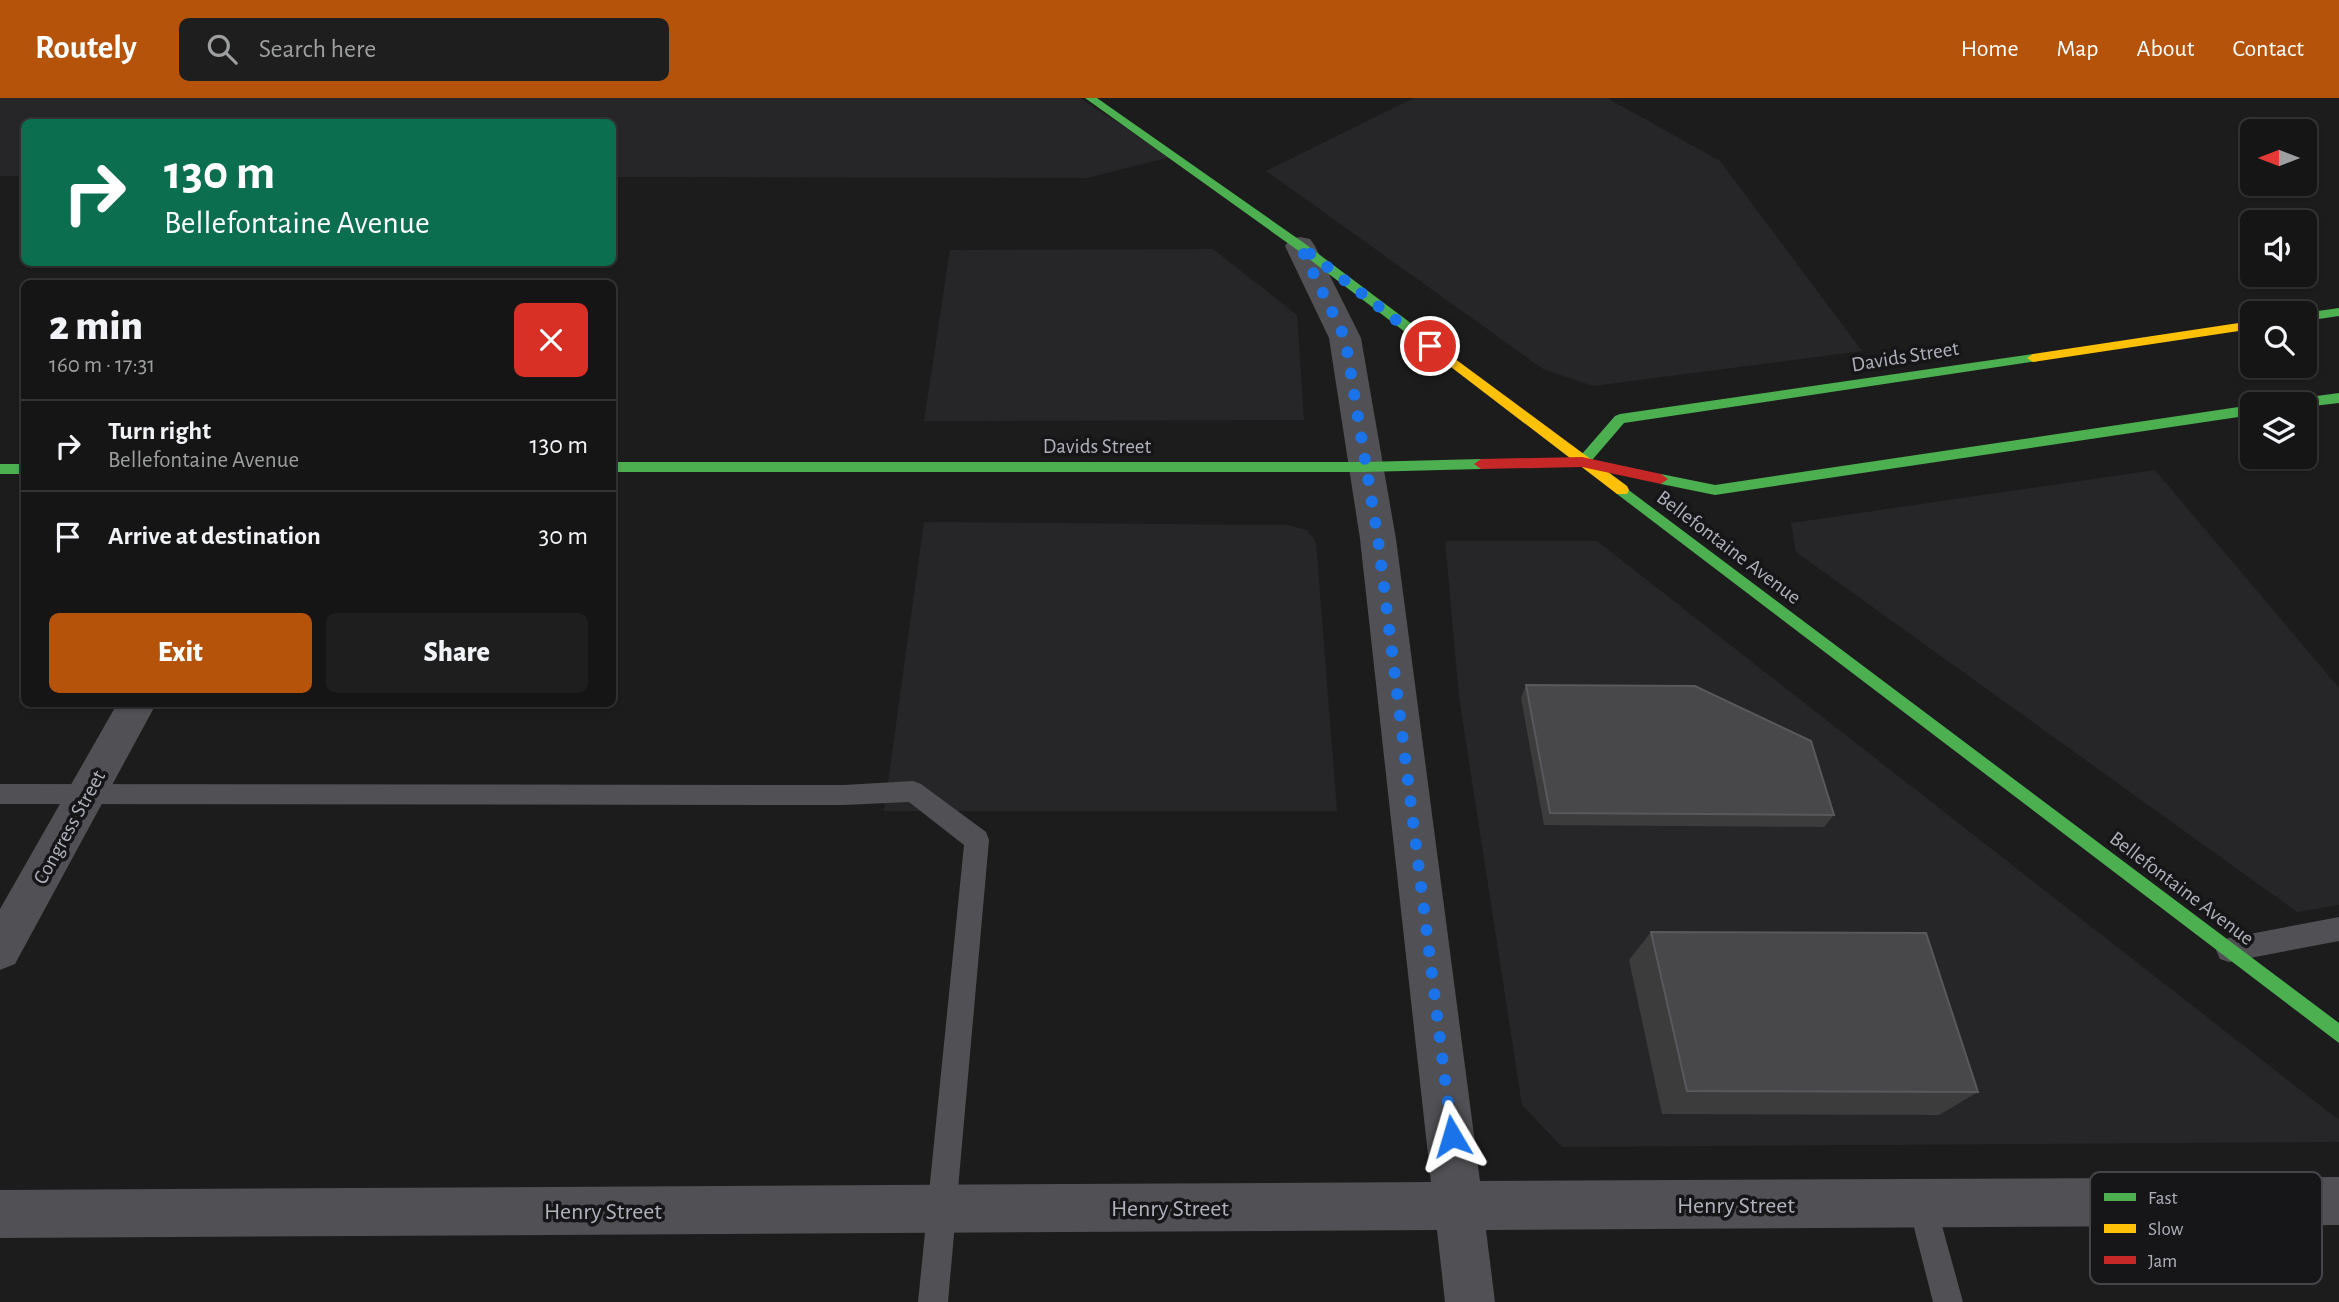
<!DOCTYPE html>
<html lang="en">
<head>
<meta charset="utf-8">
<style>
  body { margin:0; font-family:"Alegreya Sans",sans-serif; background:#1e1e1e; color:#f1f3f6; height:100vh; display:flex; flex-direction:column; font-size:26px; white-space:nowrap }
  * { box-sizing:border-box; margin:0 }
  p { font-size:23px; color:#9d9fa0 }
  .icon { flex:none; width:38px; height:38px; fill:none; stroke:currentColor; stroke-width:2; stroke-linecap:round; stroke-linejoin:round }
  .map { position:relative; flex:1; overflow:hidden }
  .sheet { position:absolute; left:21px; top:182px; width:595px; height:427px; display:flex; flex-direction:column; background:#151515; border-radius:10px; box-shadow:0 2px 5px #0004,0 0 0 2px #343434 }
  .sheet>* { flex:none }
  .hud { position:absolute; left:21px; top:21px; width:595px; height:147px; border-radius:10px; box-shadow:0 2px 5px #0004,0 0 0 2px #343434; background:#0b6e4f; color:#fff; overflow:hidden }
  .needle { width:46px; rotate:270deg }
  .fabs { position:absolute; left:2240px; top:21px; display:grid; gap:14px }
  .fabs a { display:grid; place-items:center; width:77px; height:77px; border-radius:10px; background:#151515; box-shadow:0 2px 5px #0004,0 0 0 2px #343434; font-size:35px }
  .pin { position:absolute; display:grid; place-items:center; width:60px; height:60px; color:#fff; margin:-30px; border:4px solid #fff; border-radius:50%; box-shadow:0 2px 7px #0007 }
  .me { position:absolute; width:77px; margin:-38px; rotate:353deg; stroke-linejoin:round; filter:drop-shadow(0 0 5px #0008) }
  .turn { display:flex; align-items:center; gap:24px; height:147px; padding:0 28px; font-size:32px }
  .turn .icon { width:91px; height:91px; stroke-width:2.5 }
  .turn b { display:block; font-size:49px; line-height:60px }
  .round { display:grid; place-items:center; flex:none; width:74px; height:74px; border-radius:10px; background:#1e1e1e }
  .head { display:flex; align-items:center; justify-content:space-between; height:119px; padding:0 28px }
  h1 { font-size:42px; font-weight:800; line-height:52px }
  .cta { display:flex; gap:14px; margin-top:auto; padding:14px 28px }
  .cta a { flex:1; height:80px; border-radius:10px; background:#b45309; color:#fff; font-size:28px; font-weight:800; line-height:80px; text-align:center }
  .cta a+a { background:#1e1e1e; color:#f1f3f6 }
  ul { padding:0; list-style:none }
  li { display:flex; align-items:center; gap:21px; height:91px; padding:0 28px; border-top:2px solid #343434 }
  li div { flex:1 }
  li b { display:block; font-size:26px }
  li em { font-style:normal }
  header { display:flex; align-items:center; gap:42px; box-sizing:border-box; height:98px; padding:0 35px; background:#b45309; color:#fff }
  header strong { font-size:33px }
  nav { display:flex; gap:38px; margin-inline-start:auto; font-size:24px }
  .search { width:490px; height:63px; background:#1e1e1e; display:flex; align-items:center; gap:18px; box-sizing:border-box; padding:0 24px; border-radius:10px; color:#9d9fa0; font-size:26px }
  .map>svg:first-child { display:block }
  .built { fill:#262629 }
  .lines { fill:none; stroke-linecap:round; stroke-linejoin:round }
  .lane { fill:#515155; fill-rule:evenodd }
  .street { fill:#515155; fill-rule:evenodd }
  .fast { fill:#4caf50; fill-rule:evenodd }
  .slow { fill:#ffc107; fill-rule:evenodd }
  .jam { fill:#c62828; fill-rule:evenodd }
  .wall { fill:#3c3c3d }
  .building { fill:#48484b; stroke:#58595c; stroke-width:2 }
  .route { stroke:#1a73e8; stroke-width:12; stroke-dasharray:0 21.6 }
  .labels { text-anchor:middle; stroke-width:7; stroke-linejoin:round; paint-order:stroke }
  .street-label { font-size:21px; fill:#afb1bb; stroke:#161618 }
  .near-street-label { font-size:24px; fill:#afb1bb; stroke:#161618 }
  .key { fill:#161618; stroke:#444449; stroke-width:2 }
  .key-label { font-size:19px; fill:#afb1bb }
</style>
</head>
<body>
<header>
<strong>Routely</strong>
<div class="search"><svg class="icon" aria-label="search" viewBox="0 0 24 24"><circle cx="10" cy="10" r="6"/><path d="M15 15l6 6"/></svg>Search here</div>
<nav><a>Home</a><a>Map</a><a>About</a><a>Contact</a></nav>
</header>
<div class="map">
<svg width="2339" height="1204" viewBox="0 0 2339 1204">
  <rect width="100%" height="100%" fill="#1c1c1c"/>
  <!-- built -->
  <path class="built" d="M0 0H1080L1170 59 1087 80 613 79 612 24H24V78H0Z
    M1414 0H1607L1720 63 1862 253 1593 288 1543 271 1266 73Z
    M1213 151 1297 217 1304 322 924 323 950 152Z
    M2155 372 2339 590V807L2297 814 1796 454 1791 425Z
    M924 424 1287 427 1307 432 1316 444 1337 713H884Z
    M1445 443H1597L2339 1022V1044L1562 1049 1522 1007 1459 599Z"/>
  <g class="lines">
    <!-- lane -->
    <path class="lane" d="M913 683 921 686 986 734 989 742 948 1204H918L964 747 909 704 844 707 0 706V686L844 687Z
      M2339 819V843L2229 864 2220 861 2216 852 2220 843 2229 840Z
      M1922 1092 1932 1096 1936 1106 1963 1204H1933L1908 1106 1912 1096Z"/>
    <!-- street -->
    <path class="street" d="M1300 139 1310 141 1315 148 1361 240 1396 441 1480 1083 2339 1079V1127L1486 1132 1495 1204H1445L1437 1132 0 1140V1092L1431 1084 1360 441 1329 240 1285 148 1290 141Z
      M117 606H156L15 866 0 872V811Z"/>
    <!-- fast -->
    <path class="fast" d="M1085 0H1097L1304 145 1444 250V256H1434L1296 151Z
      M2339 210V218L2305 223 2304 215Z
      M2033 256 2038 257V263L1624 325 1587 368H1577L1575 364 1615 318 1620 316Z
      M2339 295V305L2305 309V306H2287L2294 301Z
      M2252 307V317L1715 397 1661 386 1654 381 1661 376 1715 387Z
      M1481 361 1488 366 1481 371 1364 374H612V364H1364Z
      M0 366H24V376H0Z
      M1622 387 2339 925V945L1617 396 1615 392Z"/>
    <!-- slow -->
    <path class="slow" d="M2252 223V231L2033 264 2027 260 2033 256Z
      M1439 249 1627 388 1629 392 1627 396H1617L1434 256V250Z"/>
    <!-- jam -->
    <path class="jam" d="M1582 359 1661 376 1668 381 1661 386 1582 369 1481 371 1474 366 1481 361Z"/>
  </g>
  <!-- wall -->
  <path class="wall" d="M1526 587 1834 717 1824 729 1544 727 1521 600Z
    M1651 834 1978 994 1939 1017 1662 1016 1629 862Z"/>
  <!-- building -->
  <path class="building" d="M1526 587 1695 588 1811 643 1834 717 1550 715Z
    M1651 834 1926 835 1978 994 1687 993Z"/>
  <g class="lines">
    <!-- route -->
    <path class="route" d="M1430 248 1300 148 1345 240 1378 441 1452 1038"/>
  </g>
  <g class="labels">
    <!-- street labels -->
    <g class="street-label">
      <text transform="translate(1905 258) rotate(-9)" y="7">Davids Street</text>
      <text x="1097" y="355">Davids Street</text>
      <text transform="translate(1729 449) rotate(37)" y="7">Bellefontaine Avenue</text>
      <text transform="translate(69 729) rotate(-61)" y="7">Congress Street</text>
      <text transform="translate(2182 790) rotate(37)" y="7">Bellefontaine Avenue</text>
    </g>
    <!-- near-street labels -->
    <g class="near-street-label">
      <text x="1736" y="1115">Henry Street</text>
      <text x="1170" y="1118">Henry Street</text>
      <text x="603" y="1121">Henry Street</text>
    </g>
  </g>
  <!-- legend -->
  <rect x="2090" y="1074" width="232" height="112" rx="10" class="key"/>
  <rect x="2104" y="1095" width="32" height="8" fill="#4caf50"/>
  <rect x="2104" y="1126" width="32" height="9" fill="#ffc107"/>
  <rect x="2104" y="1158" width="32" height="8" fill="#c62828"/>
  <g class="key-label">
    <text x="2148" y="1106">Fast</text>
    <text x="2148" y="1137">Slow</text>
    <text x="2148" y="1169">Jam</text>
  </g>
</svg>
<div class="fabs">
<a><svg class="needle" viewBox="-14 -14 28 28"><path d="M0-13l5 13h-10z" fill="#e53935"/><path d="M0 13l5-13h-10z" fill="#9d9fa0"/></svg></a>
<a><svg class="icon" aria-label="sound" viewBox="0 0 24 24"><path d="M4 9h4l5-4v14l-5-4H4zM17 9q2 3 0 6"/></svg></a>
<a><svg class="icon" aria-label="search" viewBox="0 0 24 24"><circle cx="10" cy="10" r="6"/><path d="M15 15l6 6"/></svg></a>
<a><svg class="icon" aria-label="layers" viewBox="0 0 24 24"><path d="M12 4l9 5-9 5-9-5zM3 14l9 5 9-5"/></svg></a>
</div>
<div class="pin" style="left:1430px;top:248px;background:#d93025"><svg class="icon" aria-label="arrive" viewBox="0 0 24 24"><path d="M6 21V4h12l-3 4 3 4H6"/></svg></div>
<svg class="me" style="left:1452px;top:1038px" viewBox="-20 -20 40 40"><path d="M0-17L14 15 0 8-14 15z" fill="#1a73e8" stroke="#fff" stroke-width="4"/></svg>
<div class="hud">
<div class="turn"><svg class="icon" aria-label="right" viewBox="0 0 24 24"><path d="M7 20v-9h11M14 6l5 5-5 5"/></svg><div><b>130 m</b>Bellefontaine Avenue</div></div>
</div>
<section class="sheet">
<div class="head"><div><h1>2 min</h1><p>160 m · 17:31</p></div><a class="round" style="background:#d93025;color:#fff"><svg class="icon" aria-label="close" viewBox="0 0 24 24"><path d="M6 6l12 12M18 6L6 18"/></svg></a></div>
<ul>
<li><svg class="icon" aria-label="right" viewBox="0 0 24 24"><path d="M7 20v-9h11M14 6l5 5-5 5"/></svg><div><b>Turn right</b><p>Bellefontaine Avenue</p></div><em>130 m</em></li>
<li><svg class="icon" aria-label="arrive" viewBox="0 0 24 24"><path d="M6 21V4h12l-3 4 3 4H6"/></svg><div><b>Arrive at destination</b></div><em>30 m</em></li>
</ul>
<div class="cta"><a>Exit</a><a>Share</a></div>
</section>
</div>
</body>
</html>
